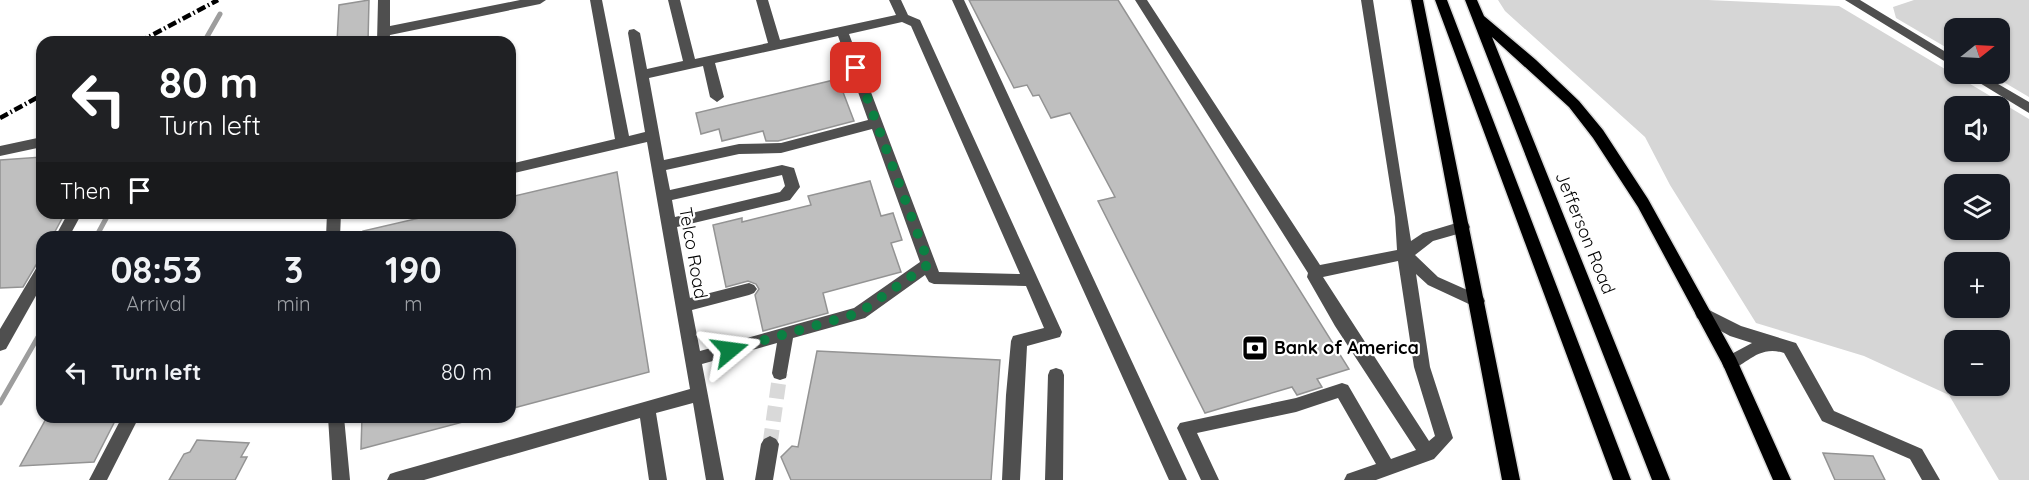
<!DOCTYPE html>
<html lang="en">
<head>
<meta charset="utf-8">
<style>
  body { margin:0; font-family:Quicksand,sans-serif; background:#20242c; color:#f1f3f6; height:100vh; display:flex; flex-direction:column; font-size:22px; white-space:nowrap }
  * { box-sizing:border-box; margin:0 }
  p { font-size:20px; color:#9ea1a6 }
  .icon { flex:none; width:33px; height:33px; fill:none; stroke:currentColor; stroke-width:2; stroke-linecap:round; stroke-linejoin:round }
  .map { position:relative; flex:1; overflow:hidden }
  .drawer { position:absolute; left:36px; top:231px; width:480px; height:192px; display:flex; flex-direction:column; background:#171b24; border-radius:18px; box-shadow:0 2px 4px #0004 }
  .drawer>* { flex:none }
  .top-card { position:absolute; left:36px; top:36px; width:480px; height:183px; border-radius:18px; box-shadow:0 2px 4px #0004; background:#202124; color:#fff; overflow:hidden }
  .needle { width:39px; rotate:72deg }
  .controls { position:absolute; left:1944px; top:18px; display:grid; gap:12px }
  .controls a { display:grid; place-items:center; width:66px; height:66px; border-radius:12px; background:#171b24; box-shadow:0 2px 4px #0004; font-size:30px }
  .pin { position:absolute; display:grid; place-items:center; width:51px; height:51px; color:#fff; margin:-26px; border-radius:12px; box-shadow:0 3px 9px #0006 }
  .me { position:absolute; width:66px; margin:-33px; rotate:74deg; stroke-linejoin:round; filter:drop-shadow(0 0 4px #0008) }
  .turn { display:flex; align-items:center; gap:21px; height:126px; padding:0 24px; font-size:27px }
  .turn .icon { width:78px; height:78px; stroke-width:2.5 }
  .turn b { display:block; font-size:42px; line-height:51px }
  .then { display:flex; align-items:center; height:57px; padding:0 24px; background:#0003; gap:12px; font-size:22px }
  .eta { display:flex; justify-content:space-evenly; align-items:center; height:102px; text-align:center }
  .eta b { font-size:36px; font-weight:700; line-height:42px }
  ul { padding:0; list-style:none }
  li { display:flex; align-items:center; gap:18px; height:78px; padding:0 24px }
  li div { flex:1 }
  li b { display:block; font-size:22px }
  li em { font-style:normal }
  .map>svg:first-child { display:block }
  .green { fill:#d6d6d6; fill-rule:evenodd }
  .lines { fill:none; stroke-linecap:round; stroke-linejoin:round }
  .stream { stroke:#9d9d9d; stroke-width:5 }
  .building { fill:#bfbfbf; stroke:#939393; stroke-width:1.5 }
  .minor-tunnel { stroke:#d9d9d9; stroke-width:15; stroke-dasharray:15 8; stroke-linecap:butt }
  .major-casing { stroke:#dbdbdb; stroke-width:3 }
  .minor { fill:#4f4f4f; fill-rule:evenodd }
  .major { fill:#000; fill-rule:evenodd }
  .rail { stroke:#000; stroke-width:4.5; stroke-dasharray:9 3 1.5 3; stroke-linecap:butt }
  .route { stroke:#0b8043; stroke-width:10; stroke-dasharray:0 18 }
  .labels { text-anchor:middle; stroke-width:4.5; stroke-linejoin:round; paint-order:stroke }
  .street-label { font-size:18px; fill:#000; stroke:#fff }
  .poi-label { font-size:18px; font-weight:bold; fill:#000; stroke:#fff; text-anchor:start }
</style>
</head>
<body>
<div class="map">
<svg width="2029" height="480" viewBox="0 0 2029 480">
  <rect width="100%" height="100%" fill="#fff"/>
  <!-- green -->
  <path class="green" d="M1498 0H1708L1839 6 2029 119V480H1999L1949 395 1864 356 1756 323 1670 185 1645 137 1505 11ZM1954 106H2000V152H1954ZM1954 184H2000V230H1954ZM1954 262H2000V308H1954ZM1954 340H2000V386H1954Z
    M1914 0H2029V97L1990 74H2000V28H1954V52L1896 18 1893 7Z"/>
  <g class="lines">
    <!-- stream -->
    <path class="stream" d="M204 42 220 14
      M96 237 109 213
      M0 403 42 330"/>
  </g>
  <!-- building -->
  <path class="building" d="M369 0 368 42H337L339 5Z
    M969 0H1118L1349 369 1317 379 1322 387 1297 395 1292 387 1205 413 1098 201 1115 197 1070 113 1051 118 1039 95 1033 96 1027 85 1014 88Z
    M838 79 854 121 778 141H766L763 131 722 141 719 129 701 134 696 113Z
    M42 157V213H65L52 237H42V255L23 287 0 288V160Z
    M617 172 649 372 510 409V237H364L363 231 441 213H510V197Z
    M870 181 881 216 893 213 902 240 891 243 901 272 823 293 828 313 763 331 755 295 759 289 756 284 748 281 726 287 713 225 742 218V222L811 205 808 196Z
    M817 351 1000 360 991 480H791L781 457 792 446 798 447Z
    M47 417H117L94 462 20 466Z
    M362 417H463V422L361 449Z
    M197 440 249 443 241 457H247L235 480H169L184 454 190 452Z
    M1823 453 1873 456 1885 480H1835Z"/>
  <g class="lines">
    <!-- minor-tunnel -->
    <path class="minor-tunnel" d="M770 444 780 373"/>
    <defs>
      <path id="major" d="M1411 0H1423L1520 480H1502Z
        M1435 0H1447L1631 480H1613Z
        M1465 0H1477L1484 16 1536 60 1579 101 1603 130 1648 199 1736 358 1791 480H1773L1723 365 1638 207 1593 138 1569 107 1492 37 1670 480H1652Z"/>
    </defs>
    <!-- major casing -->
    <use href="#major" class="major-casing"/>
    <!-- minor -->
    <path class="minor" d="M378 0H390V26L520 0H546L540 4 390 35 389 42H377Z
      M590 0H602L629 136 645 132 628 33 629 30 634 29 640 33 647 69 683 61 668 0H680L695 59 768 43 756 0H768L780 40 896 15 889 0H901L908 15 920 20 1062 332 1060 337 1027 346 1020 480H1002L1006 395 1011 341 1013 336 1044 328 1026 286 934 284 929 282 925 275 865 318 793 338 786 378 780 380 774 378 772 373 777 343 702 364 724 480H706L693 403 656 413 667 480H649L640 418 424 480H387L390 474 396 472 690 389 647 142 510 174V164L615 139ZM902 22 911 26 1020 274 939 272 849 34ZM838 36 868 120 781 143 739 144 664 160 649 78 703 66 710 97 717 102 724 97 715 63ZM872 129 920 262 854 308 700 351 692 310 749 295 754 293 757 289 754 285 749 283 690 298 677 227 790 200 800 187 794 168 782 165 670 190 666 170 739 154 781 153ZM782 175 785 186 780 192 675 217 672 200Z
      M952 0H964L1187 480H1169Z
      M1135 0H1147L1320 265 1397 250 1395 217 1361 0H1373L1411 241 1423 233 1463 221 1468 223 1470 227 1468 231 1433 241 1415 255 1438 277 1483 297 1485 301 1483 305 1477 307 1471 305 1428 285 1416 274 1430 367 1453 438 1434 459 1376 480H1344L1347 474 1376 464 1338 398 1296 412 1197 433 1219 480H1201L1177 428 1180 423 1296 398 1342 383 1348 385 1391 459 1416 450 1335 326 1307 277 1308 273ZM1398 261 1414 367 1435 436 1429 441 1323 277Z
      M1845 0H1860L1954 57V67Z
      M1965 74H1981L2029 102V113Z
      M42 137V147L0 156V146Z
      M68 213H82L69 237H55Z
      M327 213H341L340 237H326Z
      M42 265V285L6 349 0 351V329L37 267Z
      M1703 307 1741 326 1796 343 1834 411 1922 449 1940 480H1922L1910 459 1822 421 1784 353C1754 343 1742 374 1724 368L1722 363 1724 358 1752 343 1730 336 1697 318 1695 313 1697 308Z
      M1056 368 1062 370 1064 375 1063 480H1045L1048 375 1050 370Z
      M122 417H139L107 480H89Z
      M328 417H344L350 480H332Z
      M770 436 776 439 779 444 773 480H755L761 444 764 439Z"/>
    <!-- major -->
    <use href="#major" class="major"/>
    <!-- rail -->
    <path class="rail" d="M139 42 218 0
      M0 118 42 95"/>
  </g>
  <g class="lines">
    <!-- route -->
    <path class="route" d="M730 350 859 313 929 264 856 68"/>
  </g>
  <!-- icons -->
  <defs>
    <symbol id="bank-square" viewBox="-11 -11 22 22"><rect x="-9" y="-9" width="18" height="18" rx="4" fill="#000" stroke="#fff"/><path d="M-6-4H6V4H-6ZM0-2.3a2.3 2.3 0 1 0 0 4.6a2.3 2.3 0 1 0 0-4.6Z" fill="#fff"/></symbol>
  </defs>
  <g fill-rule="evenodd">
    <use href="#bank-square" x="1240" y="333" width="30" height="30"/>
  </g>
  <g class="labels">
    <!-- street labels -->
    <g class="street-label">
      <text transform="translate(1585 233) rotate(68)" y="6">Jefferson Road</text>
      <text transform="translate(693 253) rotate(80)" y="6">Telco Road</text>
    </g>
    <!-- poi labels -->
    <g class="poi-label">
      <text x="1274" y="354">Bank of America</text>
    </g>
  </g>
</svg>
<div class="controls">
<a><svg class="needle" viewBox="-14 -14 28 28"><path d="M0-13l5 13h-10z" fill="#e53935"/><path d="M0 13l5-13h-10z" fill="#9ea1a6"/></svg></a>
<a><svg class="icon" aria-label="sound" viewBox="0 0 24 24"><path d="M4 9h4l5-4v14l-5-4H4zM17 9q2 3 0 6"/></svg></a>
<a><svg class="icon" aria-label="layers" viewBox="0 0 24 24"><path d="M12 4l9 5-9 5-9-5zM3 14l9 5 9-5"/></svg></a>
<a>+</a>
<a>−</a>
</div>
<div class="pin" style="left:856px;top:68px;background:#d93025"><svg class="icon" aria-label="arrive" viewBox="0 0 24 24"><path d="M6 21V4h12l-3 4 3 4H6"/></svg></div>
<svg class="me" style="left:730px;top:350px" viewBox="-20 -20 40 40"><path d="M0-17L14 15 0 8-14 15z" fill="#0b8043" stroke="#fff" stroke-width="4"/></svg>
<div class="top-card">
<div class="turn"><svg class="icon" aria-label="left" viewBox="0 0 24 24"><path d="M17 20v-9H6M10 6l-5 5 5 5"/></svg><div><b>80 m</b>Turn left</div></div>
<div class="then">Then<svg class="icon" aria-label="arrive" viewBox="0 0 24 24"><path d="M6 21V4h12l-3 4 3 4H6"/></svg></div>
</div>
<section class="drawer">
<div class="eta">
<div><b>08:53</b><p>Arrival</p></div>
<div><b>3</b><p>min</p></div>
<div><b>190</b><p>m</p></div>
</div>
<ul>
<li><svg class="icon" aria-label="left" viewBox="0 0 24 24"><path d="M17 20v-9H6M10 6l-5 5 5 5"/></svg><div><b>Turn left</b></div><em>80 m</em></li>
</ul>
</section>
</div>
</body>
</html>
